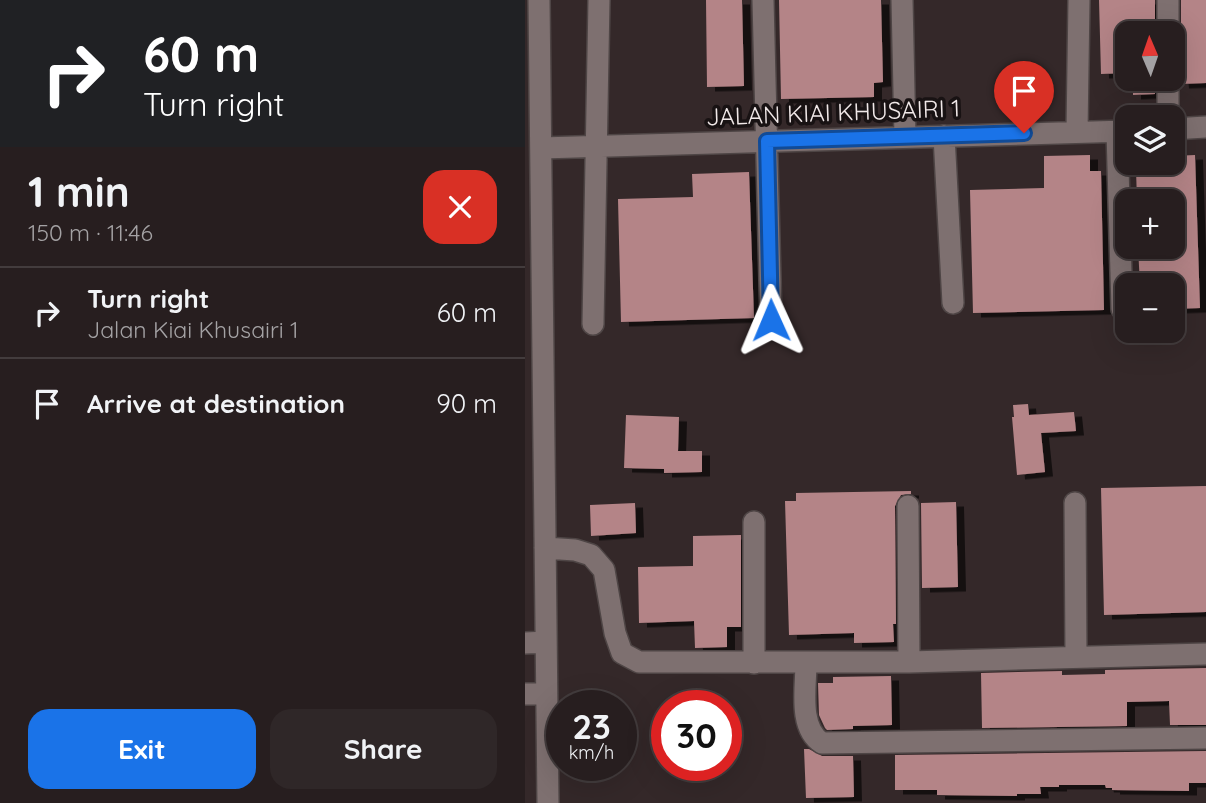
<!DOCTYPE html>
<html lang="en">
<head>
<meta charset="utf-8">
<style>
  body { margin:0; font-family:Quicksand,sans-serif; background:#2f2728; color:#f1f3f6; height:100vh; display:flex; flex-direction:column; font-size:26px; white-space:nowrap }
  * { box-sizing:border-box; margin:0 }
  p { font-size:23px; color:#a4a2a4 }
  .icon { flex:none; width:38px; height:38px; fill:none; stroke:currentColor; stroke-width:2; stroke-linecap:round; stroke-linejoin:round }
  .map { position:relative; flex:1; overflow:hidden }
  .panel { display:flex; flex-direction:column; background:#271e1f; width:525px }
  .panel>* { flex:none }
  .banner { background:#202124; color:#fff; overflow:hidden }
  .needle { width:46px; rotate:358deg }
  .controls { position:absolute; left:590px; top:21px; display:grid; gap:14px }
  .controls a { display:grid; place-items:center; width:70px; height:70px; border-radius:14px; background:#271e1f; box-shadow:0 7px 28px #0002,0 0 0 2px #433c3d; font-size:35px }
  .speed { position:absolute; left:21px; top:690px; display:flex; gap:14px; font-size:35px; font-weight:700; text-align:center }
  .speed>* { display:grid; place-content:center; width:91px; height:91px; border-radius:50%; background:#271e1f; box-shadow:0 7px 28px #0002,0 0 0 2px #433c3d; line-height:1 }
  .speed small { font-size:18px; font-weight:400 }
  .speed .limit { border:10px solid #d22; background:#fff; color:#111 }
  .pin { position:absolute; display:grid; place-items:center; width:60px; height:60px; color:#fff; margin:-72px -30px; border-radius:50% 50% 50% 0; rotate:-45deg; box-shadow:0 0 7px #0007 }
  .pin .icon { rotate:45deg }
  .me { position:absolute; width:77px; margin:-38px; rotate:359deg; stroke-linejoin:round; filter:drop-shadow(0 0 5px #0008) }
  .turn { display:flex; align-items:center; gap:24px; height:147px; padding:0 28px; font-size:32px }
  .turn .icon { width:91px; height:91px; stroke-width:2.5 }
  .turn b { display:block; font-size:49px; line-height:60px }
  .round { display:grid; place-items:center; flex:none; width:74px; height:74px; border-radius:21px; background:#2f2728 }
  .summary { display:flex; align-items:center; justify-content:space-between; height:119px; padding:0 28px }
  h1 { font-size:42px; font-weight:700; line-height:52px }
  .cta { display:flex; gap:14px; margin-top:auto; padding:14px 28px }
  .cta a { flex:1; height:80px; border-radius:21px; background:#1a73e8; color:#fff; font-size:28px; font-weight:700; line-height:80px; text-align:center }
  .cta a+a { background:#2f2728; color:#f1f3f6 }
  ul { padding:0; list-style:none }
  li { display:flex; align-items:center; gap:21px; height:91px; padding:0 28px; border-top:2px solid #433c3d }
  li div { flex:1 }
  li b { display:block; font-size:26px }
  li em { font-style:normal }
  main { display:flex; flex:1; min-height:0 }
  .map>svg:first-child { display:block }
  .building { fill:#b48487; filter:url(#shadow) }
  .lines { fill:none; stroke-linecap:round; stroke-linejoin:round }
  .minor-casing { stroke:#4e4545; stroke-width:24 }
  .minor { stroke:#7e7070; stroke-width:21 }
  .route-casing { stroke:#114b97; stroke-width:18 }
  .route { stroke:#1a73e8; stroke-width:12 }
  .labels { text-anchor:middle; stroke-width:7; stroke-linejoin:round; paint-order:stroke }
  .street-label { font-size:24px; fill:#f0e8e8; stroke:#181213 }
</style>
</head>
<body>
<main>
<section class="panel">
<div class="banner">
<div class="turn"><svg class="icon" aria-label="right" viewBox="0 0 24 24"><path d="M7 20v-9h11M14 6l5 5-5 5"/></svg><div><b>60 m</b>Turn right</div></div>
</div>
<div class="summary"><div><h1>1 min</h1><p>150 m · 11:46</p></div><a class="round" style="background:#d93025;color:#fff"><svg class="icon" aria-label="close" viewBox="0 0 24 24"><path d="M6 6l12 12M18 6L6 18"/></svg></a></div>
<ul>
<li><svg class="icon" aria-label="right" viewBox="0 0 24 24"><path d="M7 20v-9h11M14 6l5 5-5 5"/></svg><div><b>Turn right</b><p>Jalan Kiai Khusairi 1</p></div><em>60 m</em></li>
<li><svg class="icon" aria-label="arrive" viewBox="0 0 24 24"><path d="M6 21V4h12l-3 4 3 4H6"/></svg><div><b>Arrive at destination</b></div><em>90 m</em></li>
</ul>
<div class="cta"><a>Exit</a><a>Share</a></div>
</section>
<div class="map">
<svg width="681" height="803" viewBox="0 0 681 803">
  <defs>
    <filter id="shadow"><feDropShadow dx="8" dy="4.5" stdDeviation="0" flood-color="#0009"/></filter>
  </defs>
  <rect width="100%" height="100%" fill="#342829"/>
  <!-- building -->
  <path class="building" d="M181 0H217L219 86 182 87Z
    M254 0H356L358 82 349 83V97L256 99Z
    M574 0H630V33H602V73L576 74Z
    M656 0H681V83L656 84 652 42 656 33Z
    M608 79H630V94L608 95Z
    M565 155V171H576L579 310 448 313 445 190 519 188V156Z
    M670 155 675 308 648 309V285H615L613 247H648V201H612L611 169 630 168V163H648V156Z
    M224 172 229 318 96 322 93 199 168 197 167 174Z
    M503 404 504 415 549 412 551 431 516 433 520 472 492 475 487 417H489L488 405Z
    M101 415 154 417 153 451H177V472L139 473V469L99 468Z
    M681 486V612L579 615 576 488Z
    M386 491V494L376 495 370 506 371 624H368L369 642 329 643V633L264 635 260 501H271V493Z
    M431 502 433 587 397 588 396 503Z
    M110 503 111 533 66 536 65 505Z
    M216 535V627H202V647L170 648 169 621 114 623 113 567 168 566V536Z
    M681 668V725H645L644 701 602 702V726L457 728 456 673 537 671V675L580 674V670Z
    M366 676 367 725 328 726V729L302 730 300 728 294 715 293 683H308V677Z
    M279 749H284L297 756H328L329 797 281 798Z
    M681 751V783H664V791L587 790V788H581L580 785H534V787H515L516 794H492V796L412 795V790H370V755Z"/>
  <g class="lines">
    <defs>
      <path id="minor" d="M14 0 23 803
        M238 0 246 320
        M377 0 380 137
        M643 33V0
        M643 117V79
        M648 129 681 127
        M552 131 554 0
        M592 131 597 309
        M419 136 428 303
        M16 148 602 131
        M68 324 74 0
        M550 503 551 657
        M383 506 384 662
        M229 522V663
        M20 548 50 550 66 555 79 570 90 633 97 653 114 662H384L681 654
        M0 643 21 642
        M281 663C281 687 273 728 297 743L681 738
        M0 694H21"/>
    </defs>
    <!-- minor casing -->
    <use href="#minor" class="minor-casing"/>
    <!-- minor -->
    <use href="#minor" class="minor"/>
  </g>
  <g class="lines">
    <defs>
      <path id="route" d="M246 320 242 141 499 133"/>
    </defs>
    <!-- route casing -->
    <use href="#route" class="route-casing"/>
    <!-- route -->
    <use href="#route" class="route"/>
  </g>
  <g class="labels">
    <!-- street labels -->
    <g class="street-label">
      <text transform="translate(308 113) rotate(-2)" y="8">JALAN KIAI KHUSAIRI 1</text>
    </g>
  </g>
</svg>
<div class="controls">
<a><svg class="needle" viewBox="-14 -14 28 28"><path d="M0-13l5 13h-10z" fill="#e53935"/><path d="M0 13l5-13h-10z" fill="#a4a2a4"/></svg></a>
<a><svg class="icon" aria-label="layers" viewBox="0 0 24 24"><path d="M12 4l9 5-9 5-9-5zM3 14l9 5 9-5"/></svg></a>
<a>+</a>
<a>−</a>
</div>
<div class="speed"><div>23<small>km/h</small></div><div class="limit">30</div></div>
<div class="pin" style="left:499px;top:133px;background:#d93025"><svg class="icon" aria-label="arrive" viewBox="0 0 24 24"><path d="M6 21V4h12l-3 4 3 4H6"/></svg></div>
<svg class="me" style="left:246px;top:320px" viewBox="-20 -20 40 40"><path d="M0-17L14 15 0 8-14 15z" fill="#1a73e8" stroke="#fff" stroke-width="4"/></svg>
</div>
</main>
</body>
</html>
